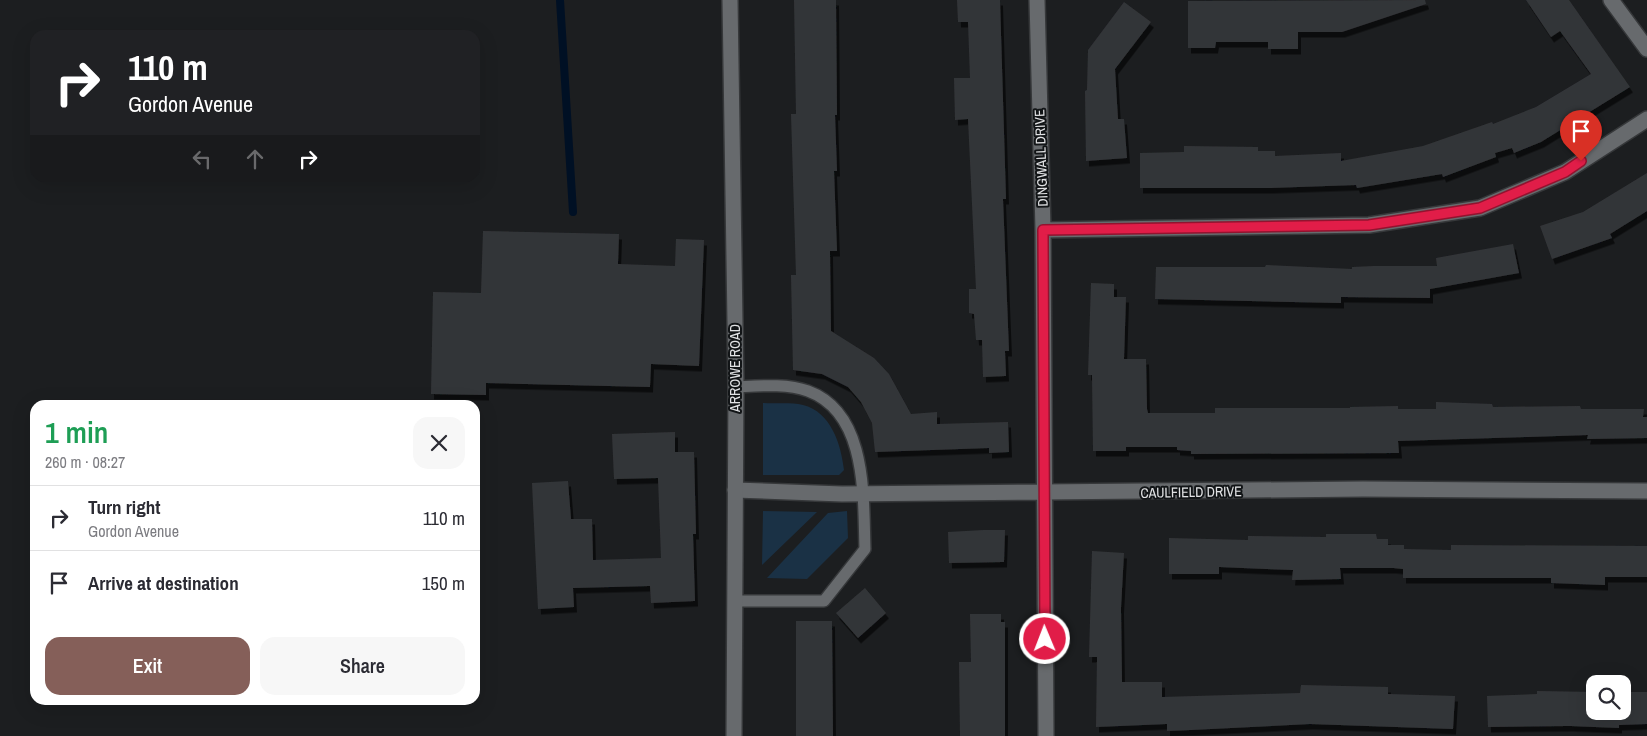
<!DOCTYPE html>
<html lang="en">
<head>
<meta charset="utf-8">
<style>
  body { margin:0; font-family:"Archivo Narrow",sans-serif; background:#f7f7f7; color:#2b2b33; height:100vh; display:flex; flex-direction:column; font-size:19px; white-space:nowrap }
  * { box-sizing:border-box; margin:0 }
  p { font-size:16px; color:#7c7c81 }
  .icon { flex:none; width:28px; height:28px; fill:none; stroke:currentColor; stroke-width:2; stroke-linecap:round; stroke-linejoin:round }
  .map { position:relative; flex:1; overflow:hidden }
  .sheet { position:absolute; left:30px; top:400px; width:450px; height:305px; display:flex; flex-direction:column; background:#fff; border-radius:15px; box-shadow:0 5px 20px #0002 }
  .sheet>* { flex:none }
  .guide { position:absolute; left:30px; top:30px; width:450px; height:152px; border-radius:15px; box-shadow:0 5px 20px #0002; background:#202124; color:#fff; overflow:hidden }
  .fabs { position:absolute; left:1586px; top:675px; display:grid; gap:10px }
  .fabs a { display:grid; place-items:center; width:45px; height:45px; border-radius:10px; background:#fff; box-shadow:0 5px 20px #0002; font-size:25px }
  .pin { position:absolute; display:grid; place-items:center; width:42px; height:42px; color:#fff; margin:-51px -21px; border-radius:50% 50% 50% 0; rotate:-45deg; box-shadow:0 0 5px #0007 }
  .pin .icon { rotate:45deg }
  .me { position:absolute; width:55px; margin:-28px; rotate:359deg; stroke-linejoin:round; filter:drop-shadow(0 0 4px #0008) }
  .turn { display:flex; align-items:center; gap:18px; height:105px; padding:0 15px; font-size:22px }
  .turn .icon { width:65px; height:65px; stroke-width:2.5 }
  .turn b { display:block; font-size:35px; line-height:42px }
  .lanes { display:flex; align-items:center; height:48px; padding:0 15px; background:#0003; justify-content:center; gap:25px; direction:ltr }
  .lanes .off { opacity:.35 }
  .round { display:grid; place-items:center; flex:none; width:52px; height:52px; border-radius:15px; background:#f7f7f7 }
  .overview { display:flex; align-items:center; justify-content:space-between; height:85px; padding:0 15px }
  h1 { font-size:30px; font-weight:600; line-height:38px; color:#1e9e55 }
  .action { display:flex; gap:10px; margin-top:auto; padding:10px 15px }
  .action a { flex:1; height:58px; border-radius:15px; background:#855f59; color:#fff; font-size:20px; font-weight:600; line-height:58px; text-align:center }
  .action a+a { background:#f7f7f7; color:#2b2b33 }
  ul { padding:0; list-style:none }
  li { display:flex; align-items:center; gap:15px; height:65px; padding:0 15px; border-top:1px solid #e1e1e2 }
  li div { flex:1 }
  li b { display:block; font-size:19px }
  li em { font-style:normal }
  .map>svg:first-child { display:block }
  .green { fill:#1a3145 }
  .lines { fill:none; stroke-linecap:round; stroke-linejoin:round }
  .stream { stroke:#001024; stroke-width:8 }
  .building { fill:#333538; filter:url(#shadow) }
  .service-casing { stroke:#36383a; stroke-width:14 }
  .minor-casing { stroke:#36383a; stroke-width:18 }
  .tertiary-casing { stroke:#36383a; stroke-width:18 }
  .service { stroke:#676a6d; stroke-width:11 }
  .minor { stroke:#676a6d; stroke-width:15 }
  .tertiary { stroke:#676a6d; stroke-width:15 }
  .route-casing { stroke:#92132f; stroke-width:12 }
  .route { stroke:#e11d48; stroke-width:9 }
  .labels { text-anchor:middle; stroke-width:4; stroke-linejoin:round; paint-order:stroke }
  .street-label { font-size:14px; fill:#e1e2e4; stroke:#121517 }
</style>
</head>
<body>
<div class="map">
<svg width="1647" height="736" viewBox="0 0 1647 736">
  <defs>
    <filter id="shadow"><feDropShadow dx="3" dy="5.5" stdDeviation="0" flood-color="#0009"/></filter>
  </defs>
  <rect width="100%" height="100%" fill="#1c1e20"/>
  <!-- green -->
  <path class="green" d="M763 403C776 404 791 402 803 405 831 412 841 444 844 470L839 475H763Z
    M763 511 817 512 762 565Z
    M847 511 848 538 807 579 767 578 828 513Z"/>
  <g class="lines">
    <!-- stream -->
    <path class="stream" d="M560 0 573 212"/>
  </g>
  <!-- building -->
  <path class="building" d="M794 0H836L837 115H835L837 171H834L837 251H830L831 331 874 358 889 374 911 414 937 412V424L1008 422 1009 452 989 453V448L875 452 872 423 861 402 848 387 822 374 793 370 791 275H796L791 114H796Z
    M957 0H1000L1006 199H1003L1009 351H1005L1006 376 983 377 982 340H976L974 314 969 313V289H976L968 119 955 120 954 78H970L968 22H958Z
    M1425 0 1426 4 1342 32H1298V49H1268V42H1216L1215 48H1188V1Z
    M1526 0H1569L1630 87 1541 142 1514 153 1512 148 1495 153 1496 157 1443 177 1442 174 1357 188 1356 185 1270 188H1140V153L1184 152V146L1258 147V151H1275V156L1341 153V161L1423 146 1492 122 1493 124 1536 107 1591 74 1560 31 1551 37Z
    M1124 2 1151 22 1115 69 1118 119H1124L1127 158 1086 161 1085 91 1087 90 1088 50Z
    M1647 173V211L1610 234 1612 238 1552 259 1540 226 1583 212Z
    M483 231 619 234 618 264 675 266 676 239 704 240 699 366 651 364 650 387 486 383V395L431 394 433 292 481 293Z
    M1513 244 1519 273 1430 289V298L1341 297V303L1155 299 1156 267H1265L1266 265 1352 269V267L1374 266H1437L1436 258Z
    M1091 283 1114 284V297H1126L1124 359H1146L1147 409 1148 413H1215V408H1350V407L1398 406V409H1436V402L1492 404 1493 407 1580 406 1581 409H1644L1643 417H1647V438L1587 439 1588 435 1398 441 1399 453 1191 454V451L1177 450V447H1126V451H1093L1092 375H1088Z
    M675 432V452H694L696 534H693L695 601 651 603 650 586 573 588 574 607 538 609 532 483 568 481 571 519H592L593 560 661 558 658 478 614 479 612 434Z
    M984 530H1005L1004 562 949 563 948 532Z
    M1326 534H1376L1377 539H1388V545H1404V549L1451 550V545L1647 546V577H1605V585L1551 583V578H1403V569L1393 568H1340L1341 579 1292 580 1293 570 1219 567V574H1169V538L1248 540V536L1326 537Z
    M1092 551 1124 553 1121 608 1122 682H1162V697L1300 693 1301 685 1388 687V694L1455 696 1453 729 1310 724 1191 730 1167 731V724L1096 727 1097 657H1089Z
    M865 588 886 613 858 638 836 613Z
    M970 614H1001V622H1005V736H960L959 662H971Z
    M796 621H832L833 736H796Z
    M1537 691 1595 692V711H1622V692H1647V724L1619 725V728L1570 726 1488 727 1487 696 1537 694Z"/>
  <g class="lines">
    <defs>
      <path id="service" d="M735 601H824L865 549C863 497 868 413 808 391 786 383 758 386 736 387"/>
      <path id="minor" d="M1037 0 1043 230 1046 736
        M1611 0 1647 49
        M1043 230 1369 225 1480 208 1565 172 1647 119
        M735 490 842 494 1363 489 1647 491"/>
      <path id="tertiary" d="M730 0 736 387 734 736"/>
    </defs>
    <!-- service casing -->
    <use href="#service" class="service-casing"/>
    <!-- minor casing -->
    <use href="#minor" class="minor-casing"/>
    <!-- tertiary casing -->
    <use href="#tertiary" class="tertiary-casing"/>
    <!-- service -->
    <use href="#service" class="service"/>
    <!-- minor -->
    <use href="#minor" class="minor"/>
    <!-- tertiary -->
    <use href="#tertiary" class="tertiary"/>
  </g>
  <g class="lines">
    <defs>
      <path id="route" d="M1045 639 1043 230 1369 225 1480 208 1565 172 1581 161"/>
    </defs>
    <!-- route casing -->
    <use href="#route" class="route-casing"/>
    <!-- route -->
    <use href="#route" class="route"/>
  </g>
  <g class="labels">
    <!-- street labels -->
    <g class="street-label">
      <text transform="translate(1041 158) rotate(-92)" y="5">DINGWALL DRIVE</text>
      <text transform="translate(735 368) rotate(-90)" y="5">ARROWE ROAD</text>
      <text transform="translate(1191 492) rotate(-1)" y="5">CAULFIELD DRIVE</text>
    </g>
  </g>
</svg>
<div class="fabs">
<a><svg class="icon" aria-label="search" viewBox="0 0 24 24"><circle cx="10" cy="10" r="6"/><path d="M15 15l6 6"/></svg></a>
</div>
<div class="pin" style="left:1581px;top:161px;background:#d93025"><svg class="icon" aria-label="arrive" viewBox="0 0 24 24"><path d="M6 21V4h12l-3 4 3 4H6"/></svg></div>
<svg class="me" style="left:1045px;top:639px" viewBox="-20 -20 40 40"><circle r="17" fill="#e11d48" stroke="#fff" stroke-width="3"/><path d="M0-11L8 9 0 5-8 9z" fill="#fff"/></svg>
<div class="guide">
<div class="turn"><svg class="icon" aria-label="right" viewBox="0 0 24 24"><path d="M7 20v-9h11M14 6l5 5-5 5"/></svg><div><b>110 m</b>Gordon Avenue</div></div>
<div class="lanes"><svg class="icon off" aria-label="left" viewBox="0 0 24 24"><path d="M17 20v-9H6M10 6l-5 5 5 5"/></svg><svg class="icon off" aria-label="ahead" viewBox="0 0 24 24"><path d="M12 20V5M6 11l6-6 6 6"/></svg><svg class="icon" aria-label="right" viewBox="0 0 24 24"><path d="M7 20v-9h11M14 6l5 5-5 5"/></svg></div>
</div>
<section class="sheet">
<div class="overview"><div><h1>1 min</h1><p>260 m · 08:27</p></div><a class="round"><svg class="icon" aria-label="close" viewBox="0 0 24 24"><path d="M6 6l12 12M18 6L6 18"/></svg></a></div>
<ul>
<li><svg class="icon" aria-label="right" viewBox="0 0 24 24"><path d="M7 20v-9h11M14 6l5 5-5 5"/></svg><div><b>Turn right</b><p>Gordon Avenue</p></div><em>110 m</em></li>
<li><svg class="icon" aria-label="arrive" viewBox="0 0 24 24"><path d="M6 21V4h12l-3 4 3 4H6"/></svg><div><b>Arrive at destination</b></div><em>150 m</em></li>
</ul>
<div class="action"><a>Exit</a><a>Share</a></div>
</section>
</div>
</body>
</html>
